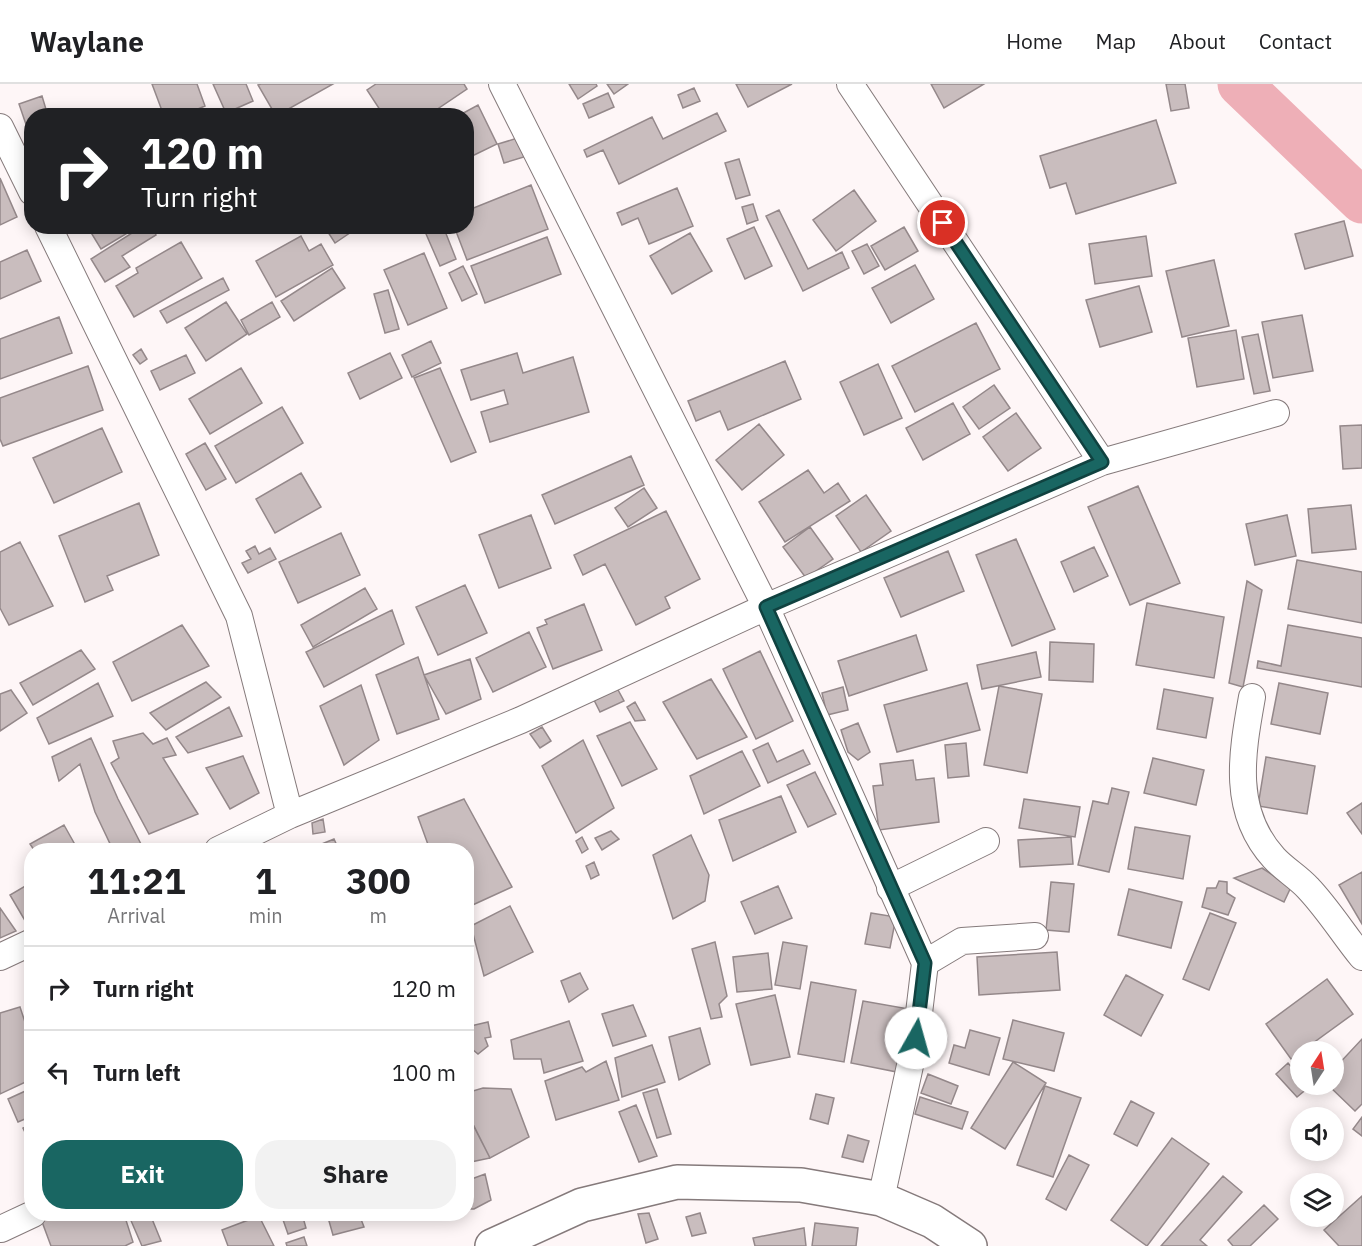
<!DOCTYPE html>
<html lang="en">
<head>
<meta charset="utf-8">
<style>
  body { margin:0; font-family:"IBM Plex Sans",sans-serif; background:#f2f2f2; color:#202124; height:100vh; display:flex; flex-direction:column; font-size:22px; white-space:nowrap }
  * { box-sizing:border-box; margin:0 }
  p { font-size:20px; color:#757577 }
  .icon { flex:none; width:33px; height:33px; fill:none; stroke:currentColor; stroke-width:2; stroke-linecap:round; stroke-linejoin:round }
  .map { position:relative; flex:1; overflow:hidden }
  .drawer { position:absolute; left:24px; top:759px; width:450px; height:378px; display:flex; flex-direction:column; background:#fff; border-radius:24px; box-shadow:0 3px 15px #0003 }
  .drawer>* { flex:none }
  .hud { position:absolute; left:24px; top:24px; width:450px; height:126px; border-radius:24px; box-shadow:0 3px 15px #0003; background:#202124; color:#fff; overflow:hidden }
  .needle { width:39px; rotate:12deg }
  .controls { position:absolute; left:1290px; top:957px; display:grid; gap:12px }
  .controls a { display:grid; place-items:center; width:54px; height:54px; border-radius:50%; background:#fff; box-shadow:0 3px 15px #0003; font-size:30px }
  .pin { position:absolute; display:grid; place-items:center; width:51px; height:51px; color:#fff; margin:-26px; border:3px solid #fff; border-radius:50%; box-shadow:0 2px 6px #0007 }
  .me { position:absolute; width:66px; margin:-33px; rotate:7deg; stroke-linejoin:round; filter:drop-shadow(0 0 4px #0008) }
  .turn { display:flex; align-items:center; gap:21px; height:126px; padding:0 18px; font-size:27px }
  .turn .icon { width:78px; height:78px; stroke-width:2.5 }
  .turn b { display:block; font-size:42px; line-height:51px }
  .eta { display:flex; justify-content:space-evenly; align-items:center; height:102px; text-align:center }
  .eta b { font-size:36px; font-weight:700; line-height:42px }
  .button { display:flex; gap:12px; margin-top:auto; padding:12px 18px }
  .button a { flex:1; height:69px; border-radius:24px; background:#196662; color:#fff; font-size:24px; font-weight:700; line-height:69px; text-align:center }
  .button a+a { background:#f2f2f2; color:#202124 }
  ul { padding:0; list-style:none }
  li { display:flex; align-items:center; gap:18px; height:84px; padding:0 18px; border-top:2px solid #e0e0e0 }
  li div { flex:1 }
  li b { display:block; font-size:22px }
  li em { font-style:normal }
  header { display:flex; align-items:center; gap:36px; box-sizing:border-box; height:84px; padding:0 30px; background:#fff; border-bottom:2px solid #e0e0e0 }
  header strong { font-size:28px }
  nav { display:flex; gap:33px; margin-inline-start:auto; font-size:21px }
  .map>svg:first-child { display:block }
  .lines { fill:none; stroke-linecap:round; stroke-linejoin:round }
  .river { stroke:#eeafb7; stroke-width:45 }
  .building { fill:#c9bdbe; stroke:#94888a; stroke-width:1.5 }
  .minor-casing { stroke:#857a7b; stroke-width:28 }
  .primary-casing { stroke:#857a7b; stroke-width:36 }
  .minor { stroke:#fff; stroke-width:26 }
  .primary { stroke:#fff; stroke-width:33 }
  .route-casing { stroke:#104240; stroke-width:15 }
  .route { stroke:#196662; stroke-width:10 }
</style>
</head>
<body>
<header>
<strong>Waylane</strong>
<nav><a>Home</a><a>Map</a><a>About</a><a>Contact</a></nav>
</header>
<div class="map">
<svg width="1362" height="1162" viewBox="0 0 1362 1162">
  <rect width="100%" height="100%" fill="#fef6f7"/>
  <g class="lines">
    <!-- river -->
    <path class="river" d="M1240 0 1362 117"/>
  </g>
  <!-- building -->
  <path class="building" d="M152 0H197L205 22 181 32H164Z
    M213 0H246L253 17 226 29Z
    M261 0H333L276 32 258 1Z
    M376 0H464L467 5 427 32H384L367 6Z
    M569 0H596L597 2 578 15Z
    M607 0H628L614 10Z
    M736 0H792L748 23Z
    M931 0H984L944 24Z
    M1166 0H1185L1189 24 1171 27Z
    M694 4 700 17 683 24 678 11Z
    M608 9 614 23 589 34 583 20Z
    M42 12 48 32H32V58L19 20Z
    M478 21 497 60 466 75V32H458Z
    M717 29 726 47 619 100 603 66 587 73 584 66 652 33 663 55Z
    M1156 36 1176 99 1076 130 1066 99 1050 104 1040 72Z
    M521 53 527 72 504 79 498 60Z
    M739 75 750 111 736 115 725 79Z
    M0 94 17 133 0 141Z
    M531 101 548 145 467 176 454 142H466V127Z
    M677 104 693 142 649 160 638 134 622 141 617 129Z
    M854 106 876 137 836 167 813 136Z
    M753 120 758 136 747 140 742 123Z
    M779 126 808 185 842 168 849 184 803 207 766 132Z
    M1344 137 1353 172 1305 185 1295 150Z
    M87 142H139L101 165Z
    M143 142H151L156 151 122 172 130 183 105 198 91 175Z
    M324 142H360L335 159Z
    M443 142 456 175 440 182 423 143Z
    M754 143 772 182 745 195 727 155Z
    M904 143 918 167 885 186 871 162Z
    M690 149 712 187 672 210 650 172Z
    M301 152 309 167 321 160 333 181 276 213 256 177Z
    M1146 152 1152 192 1095 200 1089 160Z
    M547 153 561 190 485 219 471 182Z
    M181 158 202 194 134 233 116 202 138 189 136 184Z
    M867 160 879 182 864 190 852 167Z
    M27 166 41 197 0 215V178Z
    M424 169 447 224 408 241 384 186Z
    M1214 176 1229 242 1182 253 1166 187Z
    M915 181 934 215 891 239 872 204Z
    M463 182 477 210 462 217 449 189Z
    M332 184 345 204 294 237 281 217Z
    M223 194 229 206 167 239 160 227Z
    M1139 202 1152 248 1100 263 1086 216Z
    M388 206 399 245 385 249 374 210Z
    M226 218 247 250 206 277 185 244Z
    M272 218 280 233 249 251 241 236Z
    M1302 231 1313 287 1273 294 1262 238Z
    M59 233 72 269 0 295V255Z
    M976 239 1000 285 915 328 892 282Z
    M1236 246 1244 295 1197 303 1188 254Z
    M1258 250 1270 307 1254 310 1242 253Z
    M431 257 441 279 412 293 402 271Z
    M141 265 147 275 140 280 133 271Z
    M390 269 402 294 360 315 348 289Z
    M517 269 523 289 573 273 589 328 490 358 481 328 508 320 504 306 471 316 461 286Z
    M186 271 195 289 160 306 151 287Z
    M785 277 801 315 728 346 720 327 696 337 688 317Z
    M878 280 902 334 864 351 840 298Z
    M88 282 103 326 3 362 0 355V314Z
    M241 284 262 319 210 350 189 315Z
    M440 284 476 368 451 378 414 294Z
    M994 301 1010 324 979 345 963 323Z
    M953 319 970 350 923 376 906 344Z
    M282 323 303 359 236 399 215 362Z
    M1016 329 1041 364 1008 387 983 353Z
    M759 340 784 371 742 406 716 376Z
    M1362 341V384L1343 385 1340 342Z
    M102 344 122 388 54 419 33 374Z
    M205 359 226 395 206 406 186 370Z
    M631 372 644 401 555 440 542 411Z
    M808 386 824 409 838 399 850 417 785 458 759 418Z
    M301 389 321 423 275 449 256 415Z
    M1138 402 1180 499 1130 521 1088 423Z
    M644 404 657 424 628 443 615 424Z
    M866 411 891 447 861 468 836 432Z
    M139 419 159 471 107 492 113 506 85 518 59 452Z
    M1351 421 1356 465 1312 469 1308 425Z
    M666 427 700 495 665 513 670 524 636 541 605 480 583 491 574 471Z
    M531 431 551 484 499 504 479 451Z
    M1287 431 1296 472 1255 481 1246 440Z
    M810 443 833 475 806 494 783 463Z
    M341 449 360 491 298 519 279 478Z
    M1016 455 1055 545 1012 562 976 471Z
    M20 458 53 522 9 541 0 524V468Z
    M255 462 259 470 270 464 276 475 248 489 242 479 251 475 246 467Z
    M1094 463 1108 492 1074 508 1061 478Z
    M948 467 964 507 901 533 884 494Z
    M1297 476 1362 488V539L1288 525Z
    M1247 497 1262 506 1243 603 1229 599Z
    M465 501 487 549 438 571 416 523Z
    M365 504 377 525 313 563 301 541Z
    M1147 519 1224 533 1214 594 1136 581Z
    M584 520 602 566 553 585 537 544 547 540 545 536Z
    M392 526 404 560 324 603 306 568Z
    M182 541 209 582 132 617 113 578Z
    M1288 541 1362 554V603L1257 584 1258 577 1281 582Z
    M529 548 546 583 493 608 476 574Z
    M916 551 927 586 849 612 838 577Z
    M1050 558 1094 560 1093 598 1049 596Z
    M81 566 95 585 33 621 20 599Z
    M760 567 793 637 756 655 723 585Z
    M1036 568 1041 593 982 605 977 581Z
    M418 573 439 635 397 650 376 591Z
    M470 575 481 615 446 630 424 591Z
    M711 595 747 653 697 675 663 618Z
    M206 598 221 613 166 646 150 629Z
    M98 599 113 632 49 660 37 634Z
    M967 599 980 646 897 668 884 621Z
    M1279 599 1328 609 1320 650 1271 640Z
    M361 601 379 656 344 681 320 622Z
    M999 602 1042 610 1027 689 984 681Z
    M843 603 848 626 827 631 822 609Z
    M617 604 624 617 600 628 594 616Z
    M1164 605 1213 614 1206 654 1157 645Z
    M11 606 27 629 0 647V610Z
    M635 618 645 636 635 637 627 623Z
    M229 623 242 652 188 669 176 653Z
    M630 638 657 685 622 702 597 652Z
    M858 639 870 668 858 676 848 668 841 646Z
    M542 643 551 657 540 664 530 650Z
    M143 649 153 660 167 654 176 671 163 674 198 730 149 750 111 679 119 674 113 657Z
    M91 654 118 715 144 766H113L95 728 80 680 59 697 52 673Z
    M583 656 614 724 576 749 542 682Z
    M768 659 777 678 803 666 810 680 768 699 753 666Z
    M966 659 969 692 948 694 945 661Z
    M742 667 760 702 704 730 690 692Z
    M243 672 259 709 230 725 206 684Z
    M1266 673 1315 682 1307 730 1258 722Z
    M1153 674 1204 686 1196 721 1144 709Z
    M913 676 916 696 934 694 939 738 879 746 873 702 883 701 880 680Z
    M815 688 836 730 808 743 787 701Z
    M1112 704 1129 708 1109 788 1078 781 1093 717 1108 720Z
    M781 712 796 748 733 777 719 736Z
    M464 715 512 803 466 824V766H430L418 733Z
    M1024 715 1080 723 1075 753 1019 744Z
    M1362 719V750L1347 729Z
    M323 735 325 748 313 750 312 739Z
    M64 741 78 766H34L30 760Z
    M1135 743 1190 752 1183 795 1128 785Z
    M611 747 619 755 602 766 595 754Z
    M691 751 709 791 705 817 673 835 653 771Z
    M582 753 588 765 582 769 576 757Z
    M1071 753 1073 780 1020 783 1018 756Z
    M334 755 339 766H313L312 764Z
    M594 778 599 791 591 795 586 782Z
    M1262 784 1291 803 1284 818 1234 794Z
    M1362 788V840L1339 801Z
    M1219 797 1227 798V809L1235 814 1228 831 1202 823 1207 804H1216Z
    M32 798V838L27 840 10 811Z
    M1051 798 1074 800 1069 848 1046 846Z
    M778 802 792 834 755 850 741 818Z
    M1129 805 1182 818 1171 864 1118 851Z
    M510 822 533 868 484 892 471 842Z
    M0 824 16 847 0 854Z
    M871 829 896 833 890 864 865 860Z
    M1210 829 1236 839 1209 906 1183 895Z
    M715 858 727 912 719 920 722 933 711 935 692 865Z
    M783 858 807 862 800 905 775 901Z
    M1057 868 1060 906 979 911 977 873Z
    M768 869 772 905 737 908 733 873Z
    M580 889 588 905 569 918 561 897Z
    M1126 891 1163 911 1141 952 1104 931Z
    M1327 895 1353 930 1291 975 1266 940Z
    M811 898 856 906 844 978 798 970Z
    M775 911 790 973 751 981 736 920Z
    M863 917 909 925 897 988 851 979Z
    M633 921 646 952 613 962 602 930Z
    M20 923 32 959V995L0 1010V929Z
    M1013 936 1064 949 1054 987 1003 975Z
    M569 937 583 977 544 989 541 975H514L511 956Z
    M488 938 491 953 485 954 488 962 478 970 466 960V943Z
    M700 944 710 980 679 996 669 953Z
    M970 946 1000 954 989 991 949 979 954 961 965 964Z
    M1362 955V1020L1355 1027 1327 1000H1334V985Z
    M652 961 665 998 622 1013 615 974Z
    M606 977 619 1016 556 1036 545 997 582 983 586 988Z
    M1013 978 1046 999 1005 1065 971 1044Z
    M1288 979 1300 993V1000L1309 1003 1297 1013 1276 990Z
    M928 990 958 1002 951 1020 921 1009Z
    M1045 1002 1081 1014 1053 1093 1017 1081Z
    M32 1004V1032L18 1038 8 1015Z
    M483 1004 511 1005 529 1053 490 1074 466 1027V1009Z
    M657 1005 671 1050 657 1054 643 1009Z
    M816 1010 834 1014 828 1040 810 1035Z
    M920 1013 968 1028 962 1045 915 1030Z
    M1131 1017 1154 1029 1137 1062 1114 1050Z
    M636 1021 657 1072 639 1078 619 1028Z
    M1362 1033V1052L1353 1045Z
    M32 1040V1063L23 1044Z
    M474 1042 490 1074 466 1079V1045Z
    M848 1051 869 1057 863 1078 842 1073Z
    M1172 1054 1209 1080 1147 1162 1111 1136Z
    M1069 1071 1089 1081 1066 1126 1046 1115Z
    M485 1090 491 1116 474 1125H466V1097Z
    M1223 1092 1242 1108 1200 1156 1207 1162H1161Z
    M1362 1112V1162H1339L1324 1146Z
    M1264 1121 1278 1135 1250 1162H1233L1228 1156Z
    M649 1129 658 1155 646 1159 638 1130Z
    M700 1129 706 1149 692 1152 686 1133Z
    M59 1130H124L133 1158 125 1162H51L41 1135Z
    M135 1130H150L161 1157 142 1162 129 1132Z
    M281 1130H302L306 1144 288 1150Z
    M327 1130H359L364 1143 333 1151Z
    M259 1132 274 1162H228L222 1146Z
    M815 1139 858 1144 856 1162H812Z
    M804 1144 806 1162H755L753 1154Z
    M304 1153 307 1162H287L286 1159Z"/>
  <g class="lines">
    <defs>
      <path id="minor" d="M502 0 766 523 925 879 916 954 881 1115
        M850 0 1102 378
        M0 43 32 108
        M48 142 239 532 290 731
        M1252 613C1242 669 1231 727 1274 774 1284 785 1298 793 1308 804 1328 825 1344 851 1362 873
        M218 766 290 731 521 636 766 523 1102 378 1276 329
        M890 804 986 757
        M0 873 32 858
        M925 879 962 857 1035 852
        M1 1145 33 1130"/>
      <path id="primary" d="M492 1162 582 1121 677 1098 801 1101 881 1115 932 1137 970 1162"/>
    </defs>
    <!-- minor casing -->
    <use href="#minor" class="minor-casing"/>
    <!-- primary casing -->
    <use href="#primary" class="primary-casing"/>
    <!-- minor -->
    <use href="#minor" class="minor"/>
    <!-- primary -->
    <use href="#primary" class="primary"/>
  </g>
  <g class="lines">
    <defs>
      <path id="route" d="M916 954 925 879 766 523 1102 378 943 139"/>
    </defs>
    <!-- route casing -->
    <use href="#route" class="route-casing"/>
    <!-- route -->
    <use href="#route" class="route"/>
  </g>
</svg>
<div class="controls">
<a><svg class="needle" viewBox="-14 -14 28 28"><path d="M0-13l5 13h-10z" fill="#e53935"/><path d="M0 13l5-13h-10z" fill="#757577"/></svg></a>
<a><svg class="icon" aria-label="sound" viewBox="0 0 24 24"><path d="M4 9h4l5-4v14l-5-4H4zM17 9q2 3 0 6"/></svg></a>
<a><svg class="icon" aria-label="layers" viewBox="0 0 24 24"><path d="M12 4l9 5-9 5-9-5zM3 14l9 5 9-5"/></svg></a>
</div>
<div class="pin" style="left:943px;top:139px;background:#d93025"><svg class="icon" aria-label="arrive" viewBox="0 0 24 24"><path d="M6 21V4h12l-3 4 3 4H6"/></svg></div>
<svg class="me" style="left:916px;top:954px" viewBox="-20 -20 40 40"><circle r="19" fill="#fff"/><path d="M0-13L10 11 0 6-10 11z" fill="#196662"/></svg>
<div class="hud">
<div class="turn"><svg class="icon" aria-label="right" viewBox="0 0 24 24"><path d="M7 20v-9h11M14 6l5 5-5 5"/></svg><div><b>120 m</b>Turn right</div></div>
</div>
<section class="drawer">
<div class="eta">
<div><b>11:21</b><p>Arrival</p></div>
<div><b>1</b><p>min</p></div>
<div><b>300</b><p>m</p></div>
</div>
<ul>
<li><svg class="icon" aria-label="right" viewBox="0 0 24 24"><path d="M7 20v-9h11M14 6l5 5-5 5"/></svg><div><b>Turn right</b></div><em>120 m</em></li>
<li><svg class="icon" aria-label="left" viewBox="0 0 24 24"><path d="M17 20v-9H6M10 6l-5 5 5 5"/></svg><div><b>Turn left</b></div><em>100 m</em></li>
</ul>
<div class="button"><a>Exit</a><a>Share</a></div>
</section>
</div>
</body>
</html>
